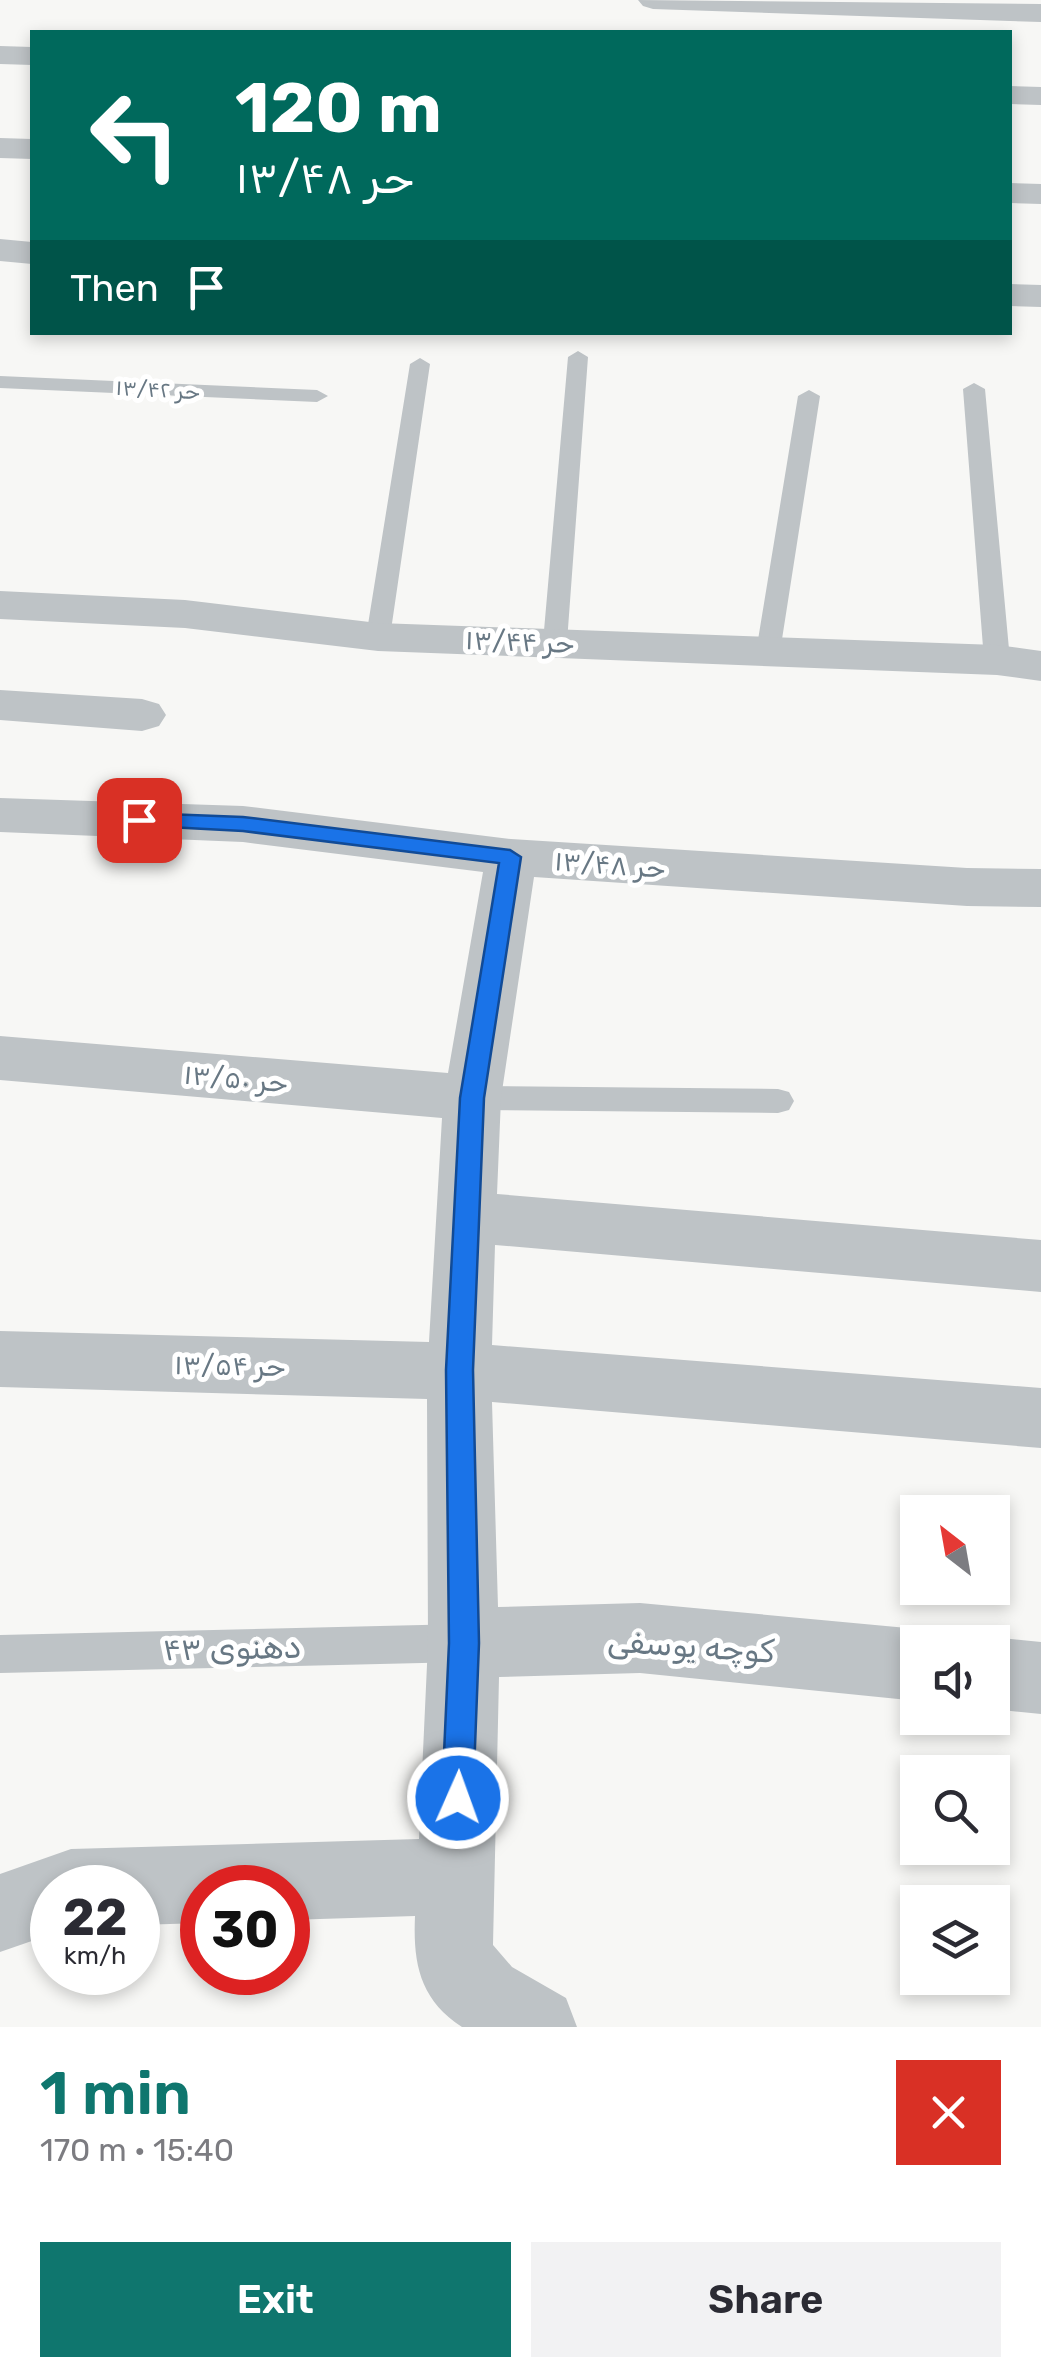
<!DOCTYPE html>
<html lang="en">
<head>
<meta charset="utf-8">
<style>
  body { margin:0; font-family:Rubik,"Noto Sans Arabic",sans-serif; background:#f2f2f3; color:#2b2b33; height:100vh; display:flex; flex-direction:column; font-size:38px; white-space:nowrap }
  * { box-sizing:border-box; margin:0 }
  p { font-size:32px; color:#7c7c81 }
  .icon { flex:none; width:55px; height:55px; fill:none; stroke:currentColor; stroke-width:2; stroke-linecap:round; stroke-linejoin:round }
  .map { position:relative; height:2027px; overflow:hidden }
  .details { display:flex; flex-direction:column; background:#fff; flex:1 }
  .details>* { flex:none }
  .hud { position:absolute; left:30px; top:30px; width:982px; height:305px; border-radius:0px; box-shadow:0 5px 15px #0003; background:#00695c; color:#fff; overflow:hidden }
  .needle { width:65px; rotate:329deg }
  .controls { position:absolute; left:900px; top:1495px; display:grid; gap:20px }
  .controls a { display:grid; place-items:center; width:110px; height:110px; border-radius:0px; background:#fff; box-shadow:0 5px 15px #0003; font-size:50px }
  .speed { position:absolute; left:30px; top:1865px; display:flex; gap:20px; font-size:50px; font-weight:700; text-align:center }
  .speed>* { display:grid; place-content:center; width:130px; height:130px; border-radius:50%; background:#fff; box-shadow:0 5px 15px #0003; line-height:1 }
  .speed small { font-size:25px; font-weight:400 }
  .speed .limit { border:15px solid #d22; background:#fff; color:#111 }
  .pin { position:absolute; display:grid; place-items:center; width:85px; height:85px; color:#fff; margin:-42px; border-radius:20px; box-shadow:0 5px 15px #0006 }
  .me { position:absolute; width:110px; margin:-55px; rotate:2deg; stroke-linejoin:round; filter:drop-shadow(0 0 8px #0008) }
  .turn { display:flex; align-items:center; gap:35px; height:210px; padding:0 40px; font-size:45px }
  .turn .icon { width:130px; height:130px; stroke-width:2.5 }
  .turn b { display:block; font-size:70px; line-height:85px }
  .then { display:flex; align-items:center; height:95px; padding:0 40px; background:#0003; gap:20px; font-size:38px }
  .round { display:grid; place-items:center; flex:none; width:105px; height:105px; border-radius:0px; background:#f2f2f3 }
  .headline { display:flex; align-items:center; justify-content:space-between; height:170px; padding:0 40px }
  h1 { font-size:60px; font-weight:600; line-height:75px; color:#0f766e }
  .button { display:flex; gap:20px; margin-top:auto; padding:20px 40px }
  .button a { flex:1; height:115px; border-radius:0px; background:#0f766e; color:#fff; font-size:40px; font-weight:600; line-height:115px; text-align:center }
  .button a+a { background:#f2f2f3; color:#2b2b33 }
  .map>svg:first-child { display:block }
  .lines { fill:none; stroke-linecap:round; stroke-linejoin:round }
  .service { fill:#bec3c6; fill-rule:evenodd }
  .minor { fill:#bec3c6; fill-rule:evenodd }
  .route { fill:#1a73e8; stroke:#114b97; stroke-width:2.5 }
  .labels { text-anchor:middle; stroke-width:10; stroke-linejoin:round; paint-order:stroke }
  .far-street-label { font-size:22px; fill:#687884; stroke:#fff }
  .street-label { font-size:28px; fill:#687884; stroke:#fff }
  .near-street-label { font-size:32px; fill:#687884; stroke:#fff }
</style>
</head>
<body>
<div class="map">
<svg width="1041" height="2027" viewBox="0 0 1041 2027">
  <rect width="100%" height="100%" fill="#f7f7f5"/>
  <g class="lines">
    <!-- service -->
    <path class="service" d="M578 351 588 357 567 642 555 650 543 642 568 357Z
      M420 358 430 364 390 637 378 645 366 637 410 364Z
      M0 376 317 390 328 396 317 402 0 388Z
      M974 383 985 389 1010 660 997 668 984 660 963 389Z
      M809 390 820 396 780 652 768 660 756 652 798 396Z
      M472 1086 778 1089 789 1092 794 1101 789 1110 778 1113 472 1110 461 1107 456 1098 461 1089Z
      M464 1624 478 1629 483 1643 478 1657 464 1662 0 1673V1635Z"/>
    <!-- minor -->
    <path class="minor" d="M638 0 1041 4V22L653 9 643 6Z
      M0 46 32 47V65L0 64Z
      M1010 86 1041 87V105L1010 104Z
      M0 138 32 139V159L0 158Z
      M1010 183 1041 184V204L1010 203Z
      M0 239 32 242V264L0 261Z
      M1010 284 1041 285V307L1010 306Z
      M0 591 185 600 378 623 997 645 1041 651V681L997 675 378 651 185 628 0 619Z
      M0 690 142 699 159 704 166 715 159 726 142 731 0 720Z
      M0 798 243 806 511 839 967 868 1041 869V907L967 906 534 877 501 1098 497 1194 1041 1240V1292L495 1245 492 1345 1041 1388V1448L492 1402 498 1607 640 1603 918 1629 945 1642H918V1701L640 1673 499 1677 493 1945 512 1967 566 1998 577 2027H462C419 1999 413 1962 415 1916L288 1920V1888H202V1923L138 1925V1888H52V1934L0 1952V1874L71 1849 419 1839 428 1643 427 1399 0 1387V1331L429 1342 442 1118 0 1080V1036L448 1073 483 872 243 842 0 832Z
      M992 1637 1041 1642V1714L992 1709V1642H979Z"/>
  </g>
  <!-- route -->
  <path class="route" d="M139 813 243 817 510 850 521 857 484 1098 473 1370 479 1643 473 1798 469 1809 458 1814 447 1809 442 1798 449 1643 446 1370 460 1098 499 863 243 831 131 825 128 820Z"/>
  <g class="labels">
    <!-- far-street labels -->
    <g class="far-street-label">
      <text transform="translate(158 389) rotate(3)" y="8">حر ۱۳/۴۲</text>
    </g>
    <!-- street labels -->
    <g class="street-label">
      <text transform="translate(520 641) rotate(2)" y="10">حر ۱۳/۴۴</text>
      <text transform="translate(610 864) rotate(4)" y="10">حر ۱۳/۴۸</text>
      <text transform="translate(236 1078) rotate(5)" y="10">حر ۱۳/۵۰</text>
      <text transform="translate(230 1365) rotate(1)" y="10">حر ۱۳/۵۴</text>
    </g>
    <!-- near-street labels -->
    <g class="near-street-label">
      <text transform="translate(691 1646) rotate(4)" y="11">کوچه یوسفی</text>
      <text transform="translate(232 1648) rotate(-1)" y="11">دهنوی ۴۳</text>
    </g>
  </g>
</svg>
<div class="controls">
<a><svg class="needle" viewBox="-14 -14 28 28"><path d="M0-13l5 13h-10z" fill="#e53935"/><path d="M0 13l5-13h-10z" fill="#7c7c81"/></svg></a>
<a><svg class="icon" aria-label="sound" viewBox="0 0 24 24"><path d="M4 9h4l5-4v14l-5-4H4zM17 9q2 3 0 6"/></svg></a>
<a><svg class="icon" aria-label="search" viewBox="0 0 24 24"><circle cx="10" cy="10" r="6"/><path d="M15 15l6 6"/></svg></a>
<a><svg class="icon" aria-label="layers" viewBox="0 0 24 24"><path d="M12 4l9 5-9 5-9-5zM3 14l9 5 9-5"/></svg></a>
</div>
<div class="speed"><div>22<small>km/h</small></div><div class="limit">30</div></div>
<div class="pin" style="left:139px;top:820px;background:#d93025"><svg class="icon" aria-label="arrive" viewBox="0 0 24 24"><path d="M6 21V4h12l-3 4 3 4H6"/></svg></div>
<svg class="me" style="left:458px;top:1798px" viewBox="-20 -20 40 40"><circle r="17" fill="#1a73e8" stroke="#fff" stroke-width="3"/><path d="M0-11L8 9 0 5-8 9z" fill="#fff"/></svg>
<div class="hud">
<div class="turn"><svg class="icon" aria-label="left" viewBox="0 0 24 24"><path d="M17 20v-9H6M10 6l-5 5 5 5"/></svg><div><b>120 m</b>حر ۱۳/۴۸</div></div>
<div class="then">Then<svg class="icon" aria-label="arrive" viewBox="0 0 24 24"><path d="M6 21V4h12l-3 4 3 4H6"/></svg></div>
</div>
</div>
<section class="details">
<div class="headline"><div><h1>1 min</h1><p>170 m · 15:40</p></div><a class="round" style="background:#d93025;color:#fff"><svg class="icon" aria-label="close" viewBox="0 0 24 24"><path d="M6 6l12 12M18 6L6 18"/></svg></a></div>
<div class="button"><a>Exit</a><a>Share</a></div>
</section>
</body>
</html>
